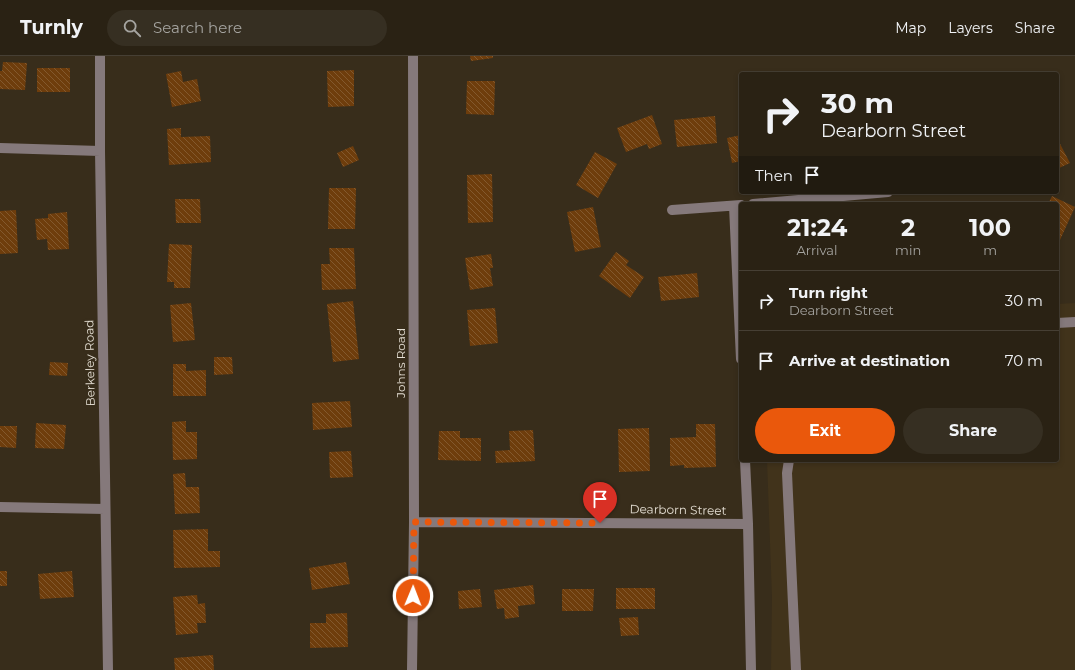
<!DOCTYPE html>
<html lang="en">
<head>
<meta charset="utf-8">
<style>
  body { margin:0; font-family:Montserrat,sans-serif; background:#362f22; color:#f1f3f6; height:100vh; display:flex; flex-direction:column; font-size:15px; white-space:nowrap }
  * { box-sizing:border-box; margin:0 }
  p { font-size:13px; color:#a5a4a0 }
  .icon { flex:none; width:22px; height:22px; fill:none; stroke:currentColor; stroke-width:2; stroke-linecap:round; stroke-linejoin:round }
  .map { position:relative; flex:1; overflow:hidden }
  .drawer { position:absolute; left:739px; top:146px; width:320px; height:260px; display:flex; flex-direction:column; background:#2a2214; border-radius:4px; box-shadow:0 2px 6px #0003,0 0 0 1px #463f34 }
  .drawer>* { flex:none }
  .top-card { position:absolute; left:739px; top:16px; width:320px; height:122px; border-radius:4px; box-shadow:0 2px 6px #0003,0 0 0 1px #463f34; background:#2a2214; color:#f1f3f6; overflow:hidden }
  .pin { position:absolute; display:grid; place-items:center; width:34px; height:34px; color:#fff; margin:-41px -17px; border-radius:50% 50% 50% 0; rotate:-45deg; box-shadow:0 0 4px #0007 }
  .pin .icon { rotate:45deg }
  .me { position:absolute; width:44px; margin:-22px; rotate:1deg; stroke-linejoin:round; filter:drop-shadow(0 0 3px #0008) }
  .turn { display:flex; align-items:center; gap:14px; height:84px; padding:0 16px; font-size:18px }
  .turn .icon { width:52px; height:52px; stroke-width:2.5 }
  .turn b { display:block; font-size:28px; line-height:34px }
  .then { display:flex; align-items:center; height:38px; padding:0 16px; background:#0003; gap:8px; font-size:15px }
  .eta { display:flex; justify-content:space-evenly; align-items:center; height:68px; text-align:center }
  .eta b { font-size:24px; font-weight:700; line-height:28px }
  .button { display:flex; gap:8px; margin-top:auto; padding:8px 16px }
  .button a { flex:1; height:46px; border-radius:24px; background:#ea580c; color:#fff; font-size:16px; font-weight:700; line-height:46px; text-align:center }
  .button a+a { background:#362f22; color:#f1f3f6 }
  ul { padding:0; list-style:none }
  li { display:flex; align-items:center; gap:12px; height:60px; padding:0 16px; border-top:1px solid #463f34 }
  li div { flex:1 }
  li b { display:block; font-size:15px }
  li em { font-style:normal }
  header { display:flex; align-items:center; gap:24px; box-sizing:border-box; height:56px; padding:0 20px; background:#2a2214; border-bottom:1px solid #463f34 }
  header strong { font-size:19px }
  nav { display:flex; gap:22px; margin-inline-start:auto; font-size:14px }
  .search { width:280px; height:36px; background:#362f22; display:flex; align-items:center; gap:10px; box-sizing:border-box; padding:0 14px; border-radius:22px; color:#a5a4a0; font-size:15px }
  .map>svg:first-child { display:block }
  .built { fill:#41331b }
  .building { fill:url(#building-back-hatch) }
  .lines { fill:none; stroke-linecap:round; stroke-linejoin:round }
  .minor { stroke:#85797b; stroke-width:10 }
  .route { stroke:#ea580c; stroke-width:7; stroke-dasharray:0 12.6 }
  .labels { text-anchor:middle; stroke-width:4; stroke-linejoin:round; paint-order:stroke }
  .street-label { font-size:12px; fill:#e3ddd2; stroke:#382d1b }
</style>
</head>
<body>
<header>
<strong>Turnly</strong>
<div class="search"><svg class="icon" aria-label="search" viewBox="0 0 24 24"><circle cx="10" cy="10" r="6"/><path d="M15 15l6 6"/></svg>Search here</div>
<nav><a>Map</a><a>Layers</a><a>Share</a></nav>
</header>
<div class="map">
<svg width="1075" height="614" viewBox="0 0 1075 614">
  <defs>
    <pattern id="building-back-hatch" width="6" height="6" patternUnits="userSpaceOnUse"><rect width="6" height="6" fill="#6e3d0c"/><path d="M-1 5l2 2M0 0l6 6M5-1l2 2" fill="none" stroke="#83592e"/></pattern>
  </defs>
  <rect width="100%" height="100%" fill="#382d1b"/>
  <!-- built -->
  <path class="built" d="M1075 247V614H771L772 541 767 404H1057V248Z"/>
  <!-- building -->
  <path class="building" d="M470 0H493V2L471 5Z
    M3 6 27 7 25 34 0 33V15H2Z
    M37 12H70V36H37Z
    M354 14V50L328 51 327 15Z
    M181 15 183 26 197 23 201 45 172 51 166 18Z
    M467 25H495L494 59 466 58Z
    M652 59 662 88 649 93 647 88 626 96 617 72Z
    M715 60 717 87 677 91 674 64Z
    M181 72V81L210 80 211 106 169 109 167 73Z
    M741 79V105L732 107 727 82Z
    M1057 82 1070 107 1057 113Z
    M353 90 359 104 343 111 337 97Z
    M595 96 617 108 598 142 576 129Z
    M492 118 493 166 468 167 467 119Z
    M329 132H356L355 173H328Z
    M1052 140 1075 151 1060 184 1057 183V148H1048Z
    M175 143H200L201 167H176Z
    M593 151 601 191 575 196 567 156Z
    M16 154 18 197 0 198V155Z
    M67 156 69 193 48 194 47 183 37 184 35 163 48 162V158Z
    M169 188 192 189 190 232H174V226H167Z
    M329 192H354L356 233 322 234 321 208H330Z
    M616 196 629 205 626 209 644 221 630 242 599 220Z
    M491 198 493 212H490L493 230 470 234 465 202Z
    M697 217 699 241 661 245 658 221Z
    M353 245 359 303 333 306 327 248Z
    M191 247 195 284 173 286 170 249Z
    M495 252 498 287 470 290 467 254Z
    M214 301H232L233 318 214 319Z
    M50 306 68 307 67 320 49 319Z
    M173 308H186V315L206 314V340H173Z
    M350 345 352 371 313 374 312 347Z
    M186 365V376H197V403L173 404 172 366Z
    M36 367 66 369 64 393 35 392Z
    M696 368H715L716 411 684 412V409L670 410V382L696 381Z
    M0 370H17L16 392 0 391Z
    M649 372 650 415 619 416 618 373Z
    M533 374 535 405 496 407 495 395 510 394 509 375Z
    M439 375H460V382H481V405L438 404Z
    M351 395 353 421 330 422 329 396Z
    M185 417 186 431H199L200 457 175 458 173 418Z
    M208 473V495H220V511L174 512 173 474Z
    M346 506 350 528 312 534 309 512Z
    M0 515H7V530H0Z
    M72 515 74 541 40 543 38 518Z
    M533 529 535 548 518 550 519 561 505 563 504 552 497 553 494 534Z
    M616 532H655V553H616Z
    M480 533 482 551 459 553 458 535Z
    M562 533H594L593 555H562Z
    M197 539 198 548 205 547 206 567H197L198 577 176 579 173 541Z
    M347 557 348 591 310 592V567H326V558Z
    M638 561 639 579 621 580 619 562Z
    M213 599 214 614H175L174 602Z"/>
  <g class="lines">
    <!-- minor -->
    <path class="minor" d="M100 0V95L108 614
      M0 92 100 95
      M753 148 888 136
      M734 150 741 303
      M672 154 741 149
      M1057 267 1075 266
      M745 404 748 468
      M789 404 787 417 796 614
      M0 451 105 453
      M414 466 748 468 751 614
      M412 614 414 466 413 0"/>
  </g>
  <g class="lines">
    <!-- route -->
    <path class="route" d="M413 540 414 466 600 467"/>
  </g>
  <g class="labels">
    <!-- street labels -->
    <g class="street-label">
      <text transform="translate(90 307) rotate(-91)" y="4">Berkeley Road</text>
      <text transform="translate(401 307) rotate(-90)" y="4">Johns Road</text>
      <text transform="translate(678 454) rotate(1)" y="4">Dearborn Street</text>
    </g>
  </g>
</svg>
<div class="pin" style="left:600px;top:467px;background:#d93025"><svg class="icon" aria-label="arrive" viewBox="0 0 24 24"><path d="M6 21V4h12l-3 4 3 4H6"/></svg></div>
<svg class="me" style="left:413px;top:540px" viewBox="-20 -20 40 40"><circle r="17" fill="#ea580c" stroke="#fff" stroke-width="3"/><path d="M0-11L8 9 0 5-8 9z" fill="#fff"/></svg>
<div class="top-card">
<div class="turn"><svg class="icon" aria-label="right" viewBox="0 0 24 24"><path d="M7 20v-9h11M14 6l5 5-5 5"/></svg><div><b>30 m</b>Dearborn Street</div></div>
<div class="then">Then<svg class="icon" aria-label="arrive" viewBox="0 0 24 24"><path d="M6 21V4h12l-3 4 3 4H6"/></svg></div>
</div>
<section class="drawer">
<div class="eta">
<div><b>21:24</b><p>Arrival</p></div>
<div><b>2</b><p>min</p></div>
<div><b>100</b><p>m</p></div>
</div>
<ul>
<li><svg class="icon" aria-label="right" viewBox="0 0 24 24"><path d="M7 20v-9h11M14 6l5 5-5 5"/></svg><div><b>Turn right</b><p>Dearborn Street</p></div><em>30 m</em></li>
<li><svg class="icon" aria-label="arrive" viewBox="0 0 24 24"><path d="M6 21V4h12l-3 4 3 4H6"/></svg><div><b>Arrive at destination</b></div><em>70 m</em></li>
</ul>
<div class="button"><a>Exit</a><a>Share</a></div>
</section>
</div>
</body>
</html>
